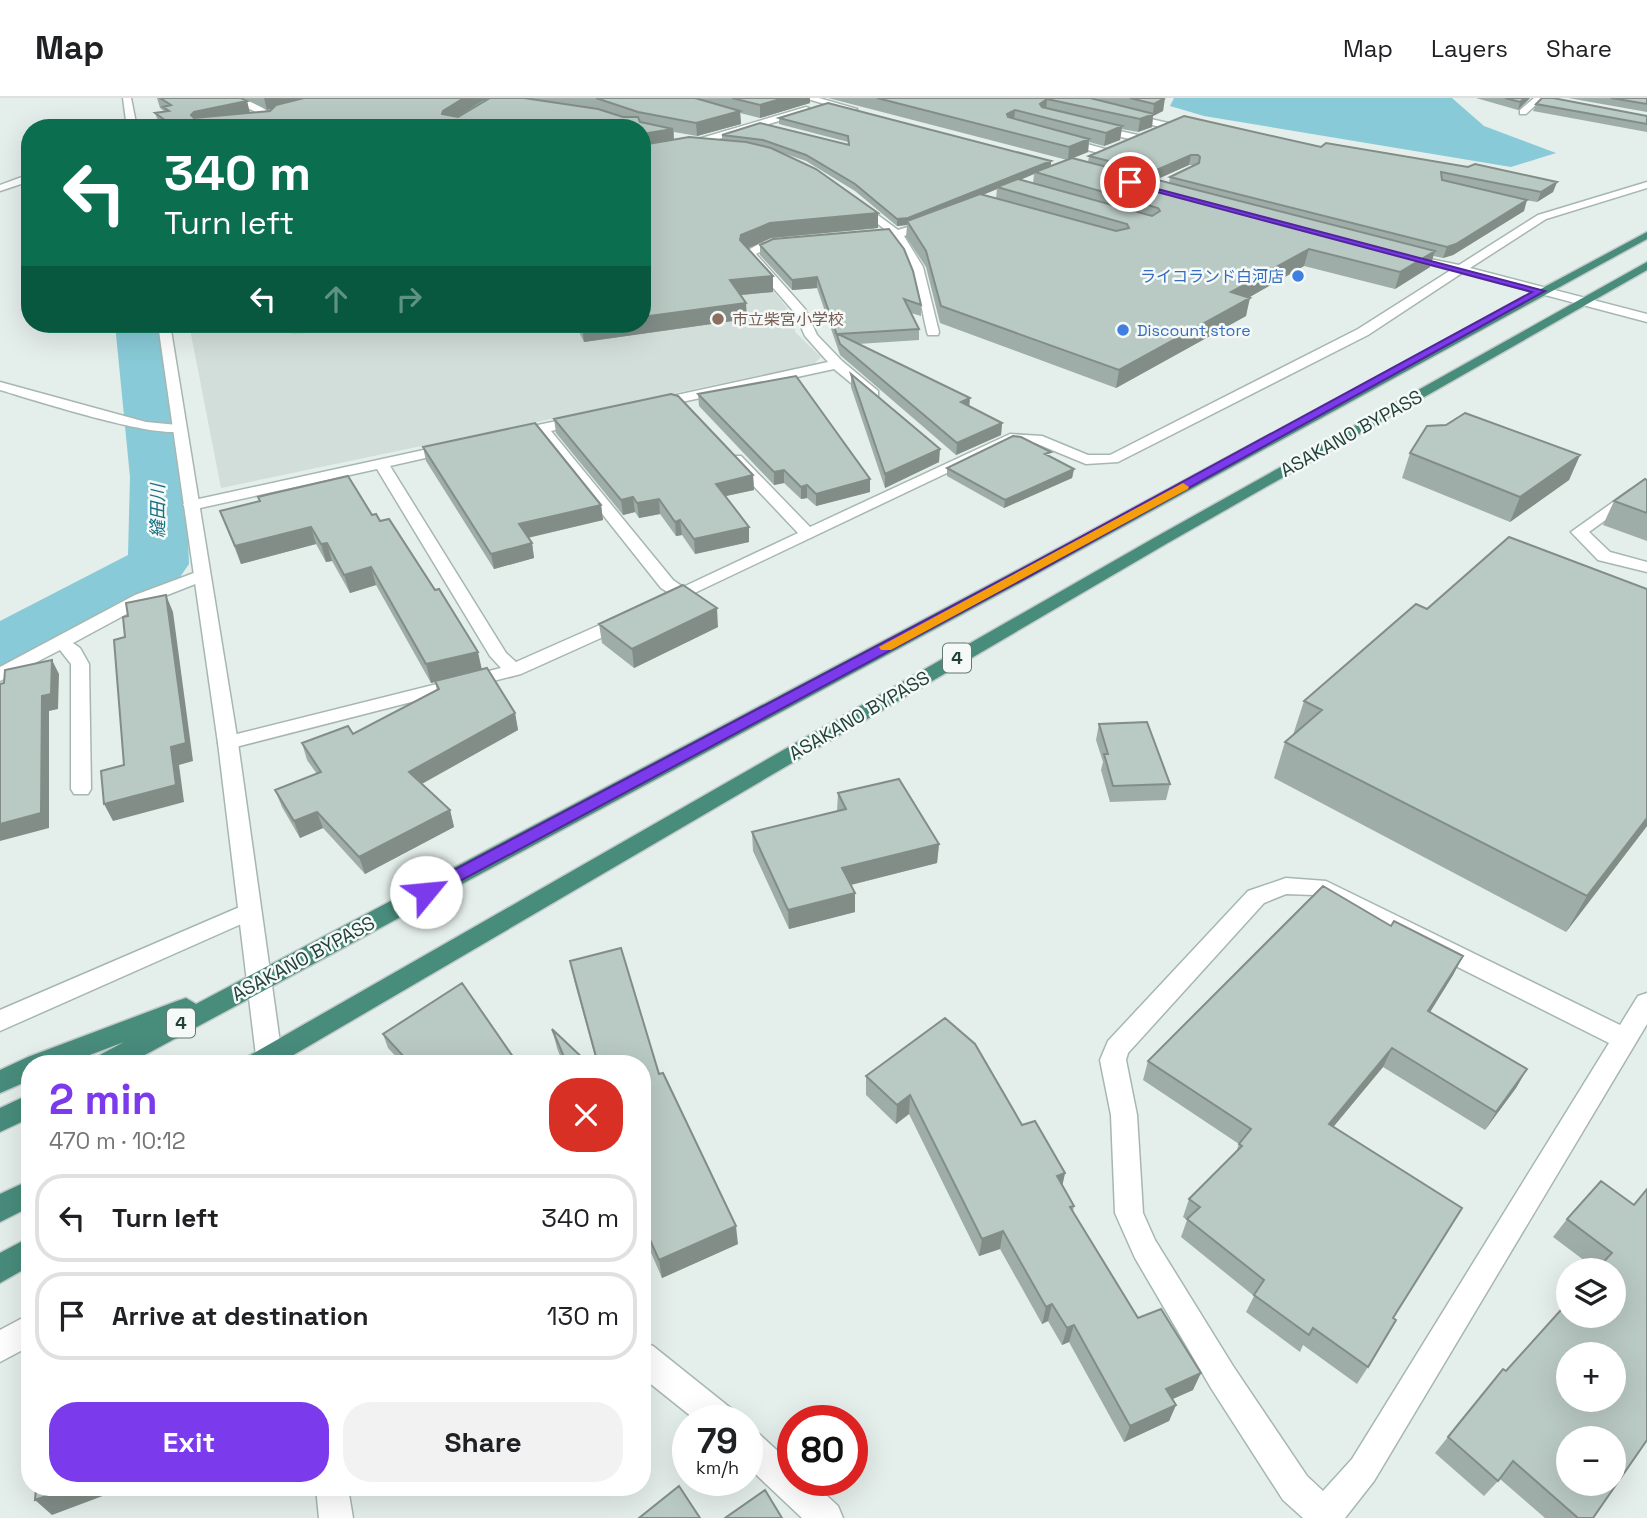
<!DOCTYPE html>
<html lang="en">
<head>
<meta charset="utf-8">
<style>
  body { margin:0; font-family:"Space Grotesk","Noto Sans JP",sans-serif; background:#f2f2f2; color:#202124; height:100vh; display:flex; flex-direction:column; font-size:26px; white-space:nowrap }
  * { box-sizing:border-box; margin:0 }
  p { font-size:23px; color:#757577 }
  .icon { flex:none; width:38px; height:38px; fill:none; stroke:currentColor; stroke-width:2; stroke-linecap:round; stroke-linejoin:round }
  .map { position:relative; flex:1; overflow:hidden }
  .details { position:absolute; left:21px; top:957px; width:630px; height:441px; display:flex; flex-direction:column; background:#fff; border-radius:28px; box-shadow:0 7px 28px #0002 }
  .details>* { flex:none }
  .top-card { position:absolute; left:21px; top:21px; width:630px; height:214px; border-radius:28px; box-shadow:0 7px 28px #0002; background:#0b6e4f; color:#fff; overflow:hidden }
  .fabs { position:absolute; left:1556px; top:1160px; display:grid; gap:14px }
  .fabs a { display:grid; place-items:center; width:70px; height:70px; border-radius:50%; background:#fff; box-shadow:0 7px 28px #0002; font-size:35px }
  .speed { position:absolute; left:672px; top:1307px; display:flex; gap:14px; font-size:35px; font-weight:700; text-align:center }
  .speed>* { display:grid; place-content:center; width:91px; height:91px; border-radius:50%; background:#fff; box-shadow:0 7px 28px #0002; line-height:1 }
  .speed small { font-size:18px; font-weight:400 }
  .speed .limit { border:10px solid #d22; background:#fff; color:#111 }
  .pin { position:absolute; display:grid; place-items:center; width:60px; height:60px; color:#fff; margin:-30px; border:4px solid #fff; border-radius:50%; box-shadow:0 2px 7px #0007 }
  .me { position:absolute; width:77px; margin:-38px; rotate:62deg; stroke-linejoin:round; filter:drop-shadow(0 0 5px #0008) }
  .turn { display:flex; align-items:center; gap:24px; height:147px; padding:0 28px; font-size:32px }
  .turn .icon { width:91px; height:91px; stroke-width:2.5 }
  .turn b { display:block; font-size:49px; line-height:60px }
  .lanes { display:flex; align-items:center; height:66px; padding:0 28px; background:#0003; justify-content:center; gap:35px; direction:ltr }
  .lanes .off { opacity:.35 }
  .round { display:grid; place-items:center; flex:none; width:74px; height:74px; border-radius:28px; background:#f2f2f2 }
  .headline { display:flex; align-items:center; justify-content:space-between; height:119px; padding:0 28px }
  h1 { font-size:42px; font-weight:600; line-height:52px; color:#7c3aed }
  .cta { display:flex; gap:14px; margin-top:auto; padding:14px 28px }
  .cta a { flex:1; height:80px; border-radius:28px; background:#7c3aed; color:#fff; font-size:28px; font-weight:600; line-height:80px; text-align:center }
  .cta a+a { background:#f2f2f2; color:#202124 }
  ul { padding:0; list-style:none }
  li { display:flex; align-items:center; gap:21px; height:88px; margin:0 14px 10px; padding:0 14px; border:4px solid #e0e0e0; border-radius:28px }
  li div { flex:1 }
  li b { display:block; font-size:26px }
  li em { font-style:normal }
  header { display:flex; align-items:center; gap:42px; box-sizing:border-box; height:98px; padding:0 35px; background:#fff; border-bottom:2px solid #e0e0e0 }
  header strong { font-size:33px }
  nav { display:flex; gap:38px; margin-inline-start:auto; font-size:24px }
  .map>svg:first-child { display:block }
  .built { fill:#d2ded9 }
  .green { fill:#bbe1c6 }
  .water { fill:#88cad7 }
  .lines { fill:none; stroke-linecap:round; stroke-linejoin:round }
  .river { fill:#88cad7; fill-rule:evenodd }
  .minor-casing { stroke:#a6b7b1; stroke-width:3 }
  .tertiary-casing { stroke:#a6b7b1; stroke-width:3 }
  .trunk-casing { stroke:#c1cac8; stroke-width:3 }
  .minor { fill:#fff; fill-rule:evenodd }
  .tertiary { fill:#fff; fill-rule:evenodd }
  .trunk { fill:#488c7c; fill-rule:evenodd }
  .wall { fill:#9fada8; fill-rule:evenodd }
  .shaded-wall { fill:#828d88 }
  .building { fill:#b9c9c3; stroke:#828d88; stroke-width:2; fill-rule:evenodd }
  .route { fill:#7c3aed; stroke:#51269a; stroke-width:2 }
  .slow { fill:#f59e0b }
  .shop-dot { fill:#3f7fe0; stroke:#f5faf8; stroke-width:2.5 }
  .education-dot { fill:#8d6e63; stroke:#f5faf8; stroke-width:2.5 }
  .labels { text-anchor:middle; stroke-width:5; stroke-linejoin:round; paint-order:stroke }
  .far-shop-label { font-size:16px; fill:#366cbe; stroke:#f5faf8; text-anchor:end }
  .far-education-label { font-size:16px; fill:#785e54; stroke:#f5faf8; text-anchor:start }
  .far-water-label { font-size:18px; font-style:italic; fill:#177082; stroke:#f5faf8 }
  .shield { fill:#f5faf8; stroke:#617972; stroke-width:2 }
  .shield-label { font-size:18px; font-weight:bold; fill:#224239 }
  .street-label { font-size:19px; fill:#224239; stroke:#f5faf8 }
</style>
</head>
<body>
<header>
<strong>Map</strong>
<nav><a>Map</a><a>Layers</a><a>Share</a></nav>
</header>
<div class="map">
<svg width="1647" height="1420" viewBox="0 0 1647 1420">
  <rect width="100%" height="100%" fill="#e4eeea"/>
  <!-- built -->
  <path class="built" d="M642 58 844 101 878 127 871 135 735 147 793 217 795 234 821 259 814 266 221 390 189 226H642Z"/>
  <!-- green -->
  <path class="green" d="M290 226H381L292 237Z"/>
  <!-- water -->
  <path class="water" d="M1174 0H1452L1484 28 1556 55 1511 69 1204 18 1170 8Z"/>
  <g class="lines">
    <!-- river -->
    <path class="river" d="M472 0H512L507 7 465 30H423L428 23Z
      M115 226H161L186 379 189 466 180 479 24 563 0 569V523L128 457 130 379Z"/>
    <defs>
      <path id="minor" d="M226 0C246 0 272 8 279 30H269L260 16Z
        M804 0H819L857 11 853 14Z
        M1534 0H1543L1526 16H1520V12Z
        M806 9 809 10V14L692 49 642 58V52L688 44Z
        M1124 15 1173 26 1175 28 1170 31 1121 20V16Z
        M1093 27 1142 38 1144 40 1139 43 1090 32V28Z
        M1061 39 1109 52 1111 54 1106 57 1058 44 1056 42Z
        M30 76V83L0 93V87Z
        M1647 84V90L1546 121 1470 170 1647 216V224L1462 175 1368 237 1118 364 1086 366 1035 345 1012 344 665 509 656 504 669 495 661 490 538 335 514 340 507 336 509 333 581 318 586 319V325L551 333 673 482 683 489 798 435 731 364 729 361 731 358H741L810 429 1010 336 1042 338 1088 357H1110L1358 231 1451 172 1401 159V155L1459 167 1538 117Z
        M856 101 898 132 931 122 936 125 904 138 923 169 939 234 938 237H928L927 234C919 201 917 165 893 139L864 142 858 139 864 136 887 133 852 106V102Z
        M787 142 791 143V147L766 151 756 156 805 211 817 237 842 263 878 293V299H868L834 271 654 310 649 309V303L828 264 805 238 795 215 743 155 759 146Z
        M0 284 146 324 178 327 185 331C169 346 28 300 0 292Z
        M451 346 458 350 456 353 390 368 506 555 516 564 620 518H632L635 522 632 526 521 576 228 651 221 650 218 645 221 640 501 570 490 558 377 371 191 412 183 407 185 404Z
        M1630 392 1636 394 1638 397 1636 400 1589 434 1610 454 1647 464V474L1598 462 1571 434Z
        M202 472 210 477 208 481 147 505 73 545 80 550 89 566 91 691 88 696H74L71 691V566L60 552 0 583V569L135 497Z
        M1286 780 1326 783 1620 927 1638 898 1647 895V926L1374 1383 1345 1420H1303L1283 1402 1211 1290 1135 1160 1115 1115 1111 1017 1100 962 1108 943 1248 793ZM1286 796 1314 797 1609 945 1352 1361 1323 1393 1307 1378 1233 1268 1155 1142 1143 1115 1137 1017 1126 962 1128 955 1264 805Z
        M249 805 257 807 260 813 257 819 0 933V912Z
        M30 1216V1248L0 1264V1232Z
        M642 1244 653 1248 733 1312 738 1323H697L642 1279Z
        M747 1330 758 1335 793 1367V1382H810L838 1408 843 1420H802L747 1368Z"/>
      <path id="tertiary" d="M123 0H131L137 30H127Z
        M158 226H170L238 645 283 966H257L218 645Z
        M316 1390H348L353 1420H319Z"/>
      <path id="trunk" d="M1647 134V141L1033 478 128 966H92L96 959 124 944 66 966H30V982L0 995V972L28 959 177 903 186 900 196 906 1021 470Z
        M1647 164V172L1166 446 278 966H243L247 959 1154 440Z
        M30 996V1020L0 1034V1010Z
        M30 1082V1109L0 1124V1096Z
        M30 1139V1168L0 1185V1155Z"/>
    </defs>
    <!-- minor casing -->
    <use href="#minor" class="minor-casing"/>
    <!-- tertiary casing -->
    <use href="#tertiary" class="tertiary-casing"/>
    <!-- trunk casing -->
    <use href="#trunk" class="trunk-casing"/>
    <!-- minor -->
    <use href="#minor" class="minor"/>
    <!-- tertiary -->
    <use href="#tertiary" class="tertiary"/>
    <!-- trunk -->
    <use href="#trunk" class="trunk"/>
  </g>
  <!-- wall -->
  <path class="wall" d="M157 0H241L247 3 250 15 270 13 272 11 267 12 243 0H810V5L760 20 740 15 741 26 697 38 674 34V42H722V37L848 46V44L779 26V20L1051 68 1067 62 828 0H1164L1163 13 1153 18 1152 29 1138 34 1122 31 1120 42 1104 48 1089 44 1088 54 1073 60 1088 64 1089 58 1321 49 1557 84 1553 94 1537 104 1525 102 1524 113 1453 157 1443 160 1433 158 1430 169 1395 191 1304 168 1248 200 1246 218 1116 290 940 225 926 169 906 139 907 127 897 128 855 93 806 63 780 54 878 130 771 140 748 150 773 194 741 197 747 221 584 244 575 226H642V30H162L160 28 155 15 165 14 160 10ZM490 0 458 19H456L482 3ZM1189 67H1196L1170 79 1169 85 1157 81ZM1034 76 1033 86 1020 82ZM997 91 996 101 983 97Z
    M1476 0H1530L1518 12Z
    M1568 0H1647V14Z
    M1536 6 1647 18V34L1533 13Z
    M760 147 921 207V218L911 215 919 231V242L858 246 969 309 1002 325 1001 337 956 357 840 257 817 190 792 192 760 157Z
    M851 276 939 364 885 390 851 289Z
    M698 296 870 381V394L816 408 807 400 801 401 784 385 774 387 699 308Z
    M554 321 753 377 754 392 725 398 749 444 695 456 682 437 676 438 660 416 639 420 635 414 623 417 556 335Z
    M423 349 601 407 603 422 528 440 532 445 534 460 494 471 426 363Z
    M1410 355 1580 357 1569 382 1510 424 1402 380Z
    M947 370 1074 371 1072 380 1004 410 947 378Z
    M1647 382V443L1603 427 1614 403Z
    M220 413 372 417 482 572 515 615 518 632 422 686 450 712 454 729 365 776 323 730 300 740 282 709 275 692 317 676 307 662 302 645 353 636 437 592 435 584 431 585 376 487 350 495 332 463 326 464 316 446 241 466Z
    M599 526 718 529 634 570 602 545Z
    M1304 603 1647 728 1566 834 1274 680 1285 644 1293 637Z
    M1099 626 1170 686 1166 702 1110 704 1101 672 1103 664 1096 642Z
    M838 695 939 746 937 765 851 787 855 795V814L789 831 753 753 752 734 837 713Z
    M1391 828 1463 858 1453 877 1430 914 1527 971 1516 990 1485 1032 1383 969 1333 1029 1393 1220 1368 1269 1357 1286 1303 1247 1300 1254 1246 1214 1254 1198 1181 1139 1187 1122 1183 1119 1189 1101 1236 1054 1239 1046 1143 982 1148 963Z
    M570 863 659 976 738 1146 662 1180 642 1134V966H597L574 882Z
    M552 931 589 966H563L557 950Z
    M383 936 518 966 401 964 388 950Z
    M866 978 1022 1027 1065 1075 1062 1087 1074 1108 1073 1114 1138 1220 1193 1292 1173 1301 1176 1307 1169 1323 1124 1344 1069 1244 1062 1247 1048 1223 1042 1226 1000 1151 979 1158 909 1016 896 1026 866 997Z
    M1634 1107 1593 1420H1545L1500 1381 1484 1398 1435 1355 1503 1271 1506 1273 1597 1172 1553 1139 1567 1121Z"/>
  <!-- shaded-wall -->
  <path class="shaded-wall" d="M264 0H318L267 12Z
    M464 0H490L482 3 446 26 442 16 443 13Z
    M784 0H810V5L760 20V7Z
    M1165 0 1163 13 1153 18 1152 29 1138 34 1140 21 1153 16 1154 6Z
    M1525 0H1530L1518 12 1520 4Z
    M1047 1 1046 13 1038 19 1040 6Z
    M247 3 250 16 196 30 191 17 194 14Z
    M1015 12 1014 24 1005 29 1007 16Z
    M740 13 741 26 697 38 696 25Z
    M1122 28 1120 42 1104 48 1106 35Z
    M673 31 674 44 642 49V36Z
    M1089 41 1088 54 1068 62 1069 49Z
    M1191 57 1189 67 1151 84 1152 74Z
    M1051 63V70L1035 74 1034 76 1000 90 997 89V91L909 127 907 123V127L897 128V121Z
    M1557 84 1553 94 1537 104 1541 94Z
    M1527 102 1524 113 1453 157 1443 160 1447 149Z
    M878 115V130L771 140 742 153 740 142 741 137 770 125Z
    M1309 151 1304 168 1227 212 1231 194Z
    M1435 153 1430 169 1395 191 1400 174Z
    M773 178V194L731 198 730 182Z
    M817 179V190L792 192V182Z
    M1250 200 1246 218 1116 290 1119 272Z
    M746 205 747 221 584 244 582 228 597 226H642V219Z
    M970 300 969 312 961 304Z
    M1002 325 1001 337 956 357 957 345Z
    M940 351 939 364 885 390V376Z
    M1580 357 1569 382 1510 424 1520 399Z
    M1074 371 1072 380 1004 410 1005 402Z
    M784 372V385L774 387V374Z
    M753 377 754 392 717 400 716 386Z
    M870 381V394L816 408V396Z
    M807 387V400L801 401V389Z
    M633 399 635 414 623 417 621 402Z
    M659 401 660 416 639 420 637 405Z
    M601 407 603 422 522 441 519 426Z
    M680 422 682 437 676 438 675 424Z
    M311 429 316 446 241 466 235 448Z
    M749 429V444L695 456 694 441Z
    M327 445 332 463 326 464 321 446Z
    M532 445 534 460 494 471 491 456Z
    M371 469 376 487 350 495 344 477Z
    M166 497 173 514 193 663 179 667 184 704 113 723 104 706 171 649Z
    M717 510 718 529 634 570 632 551Z
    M478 554 482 572 431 585 426 566Z
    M52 562 59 576 58 611 49 613V730L0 743V726L42 598Z
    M515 615 518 632 414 690 409 674Z
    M450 712 454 729 365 776 359 759Z
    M317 714 323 730 300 740 294 723Z
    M1647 720V728L1566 834 1587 798Z
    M939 746 937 765 842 789V770Z
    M855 795V814L789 831 788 812Z
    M1463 858 1453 877 1419 932 1428 913Z
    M1392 950 1383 969 1320 1045 1329 1026Z
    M1527 971 1516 990 1485 1032 1496 1014Z
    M910 997 909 1016 896 1026 897 1007Z
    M1065 1075 1061 1094 1057 1078Z
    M736 1128 738 1146 662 1180 659 1162Z
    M1003 1133 1000 1151 979 1158 982 1141Z
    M1052 1206 1048 1223 1042 1226 1046 1209Z
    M1074 1227 1069 1244 1062 1247 1067 1230Z
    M1201 1275 1193 1292 1159 1307 1166 1291Z
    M1176 1307 1169 1323 1124 1344 1130 1328Z
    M68 1390H124L52 1417 35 1402Z"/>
  <!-- building -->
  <path class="building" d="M160 0H241L247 3 194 14 191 17 194 20 270 13 276 7 304 0H464L443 13 442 16 458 19 490 0H524L598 11 623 19H638L640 24 673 31 642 36V30H176L155 15 169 13 163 9 171 7Z
    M596 0H695L740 13 696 25 638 14Z
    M732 0H784L760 7Z
    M877 0H1090L1154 16 1140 21 1047 1 1040 6 1042 9 1122 28 1106 35 1015 12 1007 16 1008 19 1089 41 1069 49Z
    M1130 0H1165L1154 6Z
    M1505 0H1525L1520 4Z
    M1542 0H1553L1647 18V26L1536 6Z
    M1611 0H1647V6Z
    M828 5 1051 63 908 120 897 121 855 86 806 57 763 42 722 37 760 25 849 47 848 38 779 20Z
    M1184 18 1321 49 1326 45 1468 69 1475 66 1557 84 1541 94 1441 74 1442 82 1527 102 1456 146 1447 149 1170 79 1199 65 1200 59 1198 57H1191L1152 74 1089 58Z
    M689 39 746 44 771 50 816 71 878 115 770 125 741 137 740 142 773 178 730 182 746 205 642 219V47Z
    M1072 60 1435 153 1400 174 1309 151 1231 194 1250 200 1119 272 941 208 926 153 907 123 980 96 1116 133 1129 130 1127 126 997 89 1018 81 1152 118 1160 113 1158 110 1035 74Z
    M889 131 904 151 913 173 921 207 904 201 919 231 838 236 970 300 961 304 1002 325 957 345 840 246 817 179 792 182 760 147 773 141Z
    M581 226H597L582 228Z
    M851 276 940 351 885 376Z
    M796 278 870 381 816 396 807 387 801 389 784 372 774 374 698 296Z
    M671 296 678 298 753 377 716 386 749 429 694 441 680 422 675 424 659 401 637 405 633 399 621 402 554 321Z
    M1465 315 1580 357 1520 399 1410 355 1427 328 1446 327Z
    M535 325 601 407 519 426 532 445 491 456 423 349Z
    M1013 338 1021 339 1051 354 1045 356 1074 371 1005 402 947 370Z
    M348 378 372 417 376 416 380 423 389 421 435 492 439 491 478 554 426 566 371 469 344 477 327 445 321 446 311 429 235 448 220 413 260 403 258 399 270 396Z
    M1645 381 1647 382V415L1614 403Z
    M1509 439 1647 491V720L1587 798 1285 644 1322 612 1304 603 1416 506 1427 511Z
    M683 487 717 510 632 551 599 526Z
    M166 497 186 645 171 649 176 687 104 706 101 673 124 667 114 542 125 539 123 519 128 518 126 505Z
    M52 562 51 596 42 598 41 715 0 726V586L4 585 5 572Z
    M487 570 515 615 409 674 450 712 359 759 317 714 294 723 275 692 321 674 302 645 348 628 353 636 439 591 435 583Z
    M1147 624 1170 686 1113 688 1104 656H1108L1099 626Z
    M899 681 939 746 842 770 855 795 788 812 752 734 846 711 838 695Z
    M1323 788 1391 828 1394 823 1463 858 1428 913 1527 971 1496 1014 1392 950 1329 1026 1462 1110 1393 1220 1396 1222 1368 1269 1313 1230 1309 1237 1254 1197 1264 1182 1187 1121 1200 1109 1189 1101 1242 1048 1239 1046 1251 1031 1148 963Z
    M621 850 659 976 663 975 736 1128 659 1162 642 1124V966H598L570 863Z
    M462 885 518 966H397L406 961 383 936Z
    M945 920 975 946 1022 1027 1035 1023 1065 1075 1057 1078 1074 1108 1070 1109 1138 1220 1161 1211 1201 1275 1166 1291 1176 1307 1130 1328 1074 1227 1067 1230 1052 1206 1046 1209 1003 1133 982 1141 910 997 897 1007 866 978Z
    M552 931 589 966H567Z
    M1601 1083 1634 1107 1647 1091V1342L1593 1420H1578L1513 1363 1498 1383 1448 1339 1503 1271 1506 1273 1568 1204V1218H1614V1172H1596L1612 1155 1567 1121ZM1568 1256H1614V1302H1568ZM1568 1340H1614V1386H1568Z
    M679 1388 700 1420H639Z
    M36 1390H68L35 1402Z
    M765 1392 782 1420H725Z"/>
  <!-- route -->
  <path class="route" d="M1127 83 1545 193 1031 477 432 798H420L417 794 420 790 1022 471 1532 194 1127 86Z"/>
  <!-- slow -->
  <path class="slow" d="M1183 385 1189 389 1188 391 891 552H881L879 549Z"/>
  <!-- markers -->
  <g class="shop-dot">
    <circle cx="1298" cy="178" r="7"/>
    <circle cx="1123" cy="232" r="7"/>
  </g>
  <circle class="education-dot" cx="718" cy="221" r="7"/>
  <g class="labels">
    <!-- far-shop labels -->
    <g class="far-shop-label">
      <text x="1284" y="184">ライコランド白河店</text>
      <text x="1137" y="238" text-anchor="start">Discount store</text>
    </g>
    <!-- far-education labels -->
    <g class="far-education-label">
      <text x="732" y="227">市立柴宮小学校</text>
    </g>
    <!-- far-water labels -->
    <g class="far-water-label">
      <text transform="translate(158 413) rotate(-90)" y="6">縫田川</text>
    </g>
    <!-- shield labels -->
    <g class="shield">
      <rect x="943" y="545.5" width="28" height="29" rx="5"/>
      <rect x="167" y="910.5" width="28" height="29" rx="5"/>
    </g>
    <g class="shield-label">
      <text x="957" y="566">4</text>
      <text x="181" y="931">4</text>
    </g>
    <!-- street labels -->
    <g class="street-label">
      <text transform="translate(1351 335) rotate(-29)" y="7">ASAKANO BYPASS</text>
      <text transform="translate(859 617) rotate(-30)" y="7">ASAKANO BYPASS</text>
      <text transform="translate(303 860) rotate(-28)" y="7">ASAKANO BYPASS</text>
    </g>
  </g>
</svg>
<div class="fabs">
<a><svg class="icon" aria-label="layers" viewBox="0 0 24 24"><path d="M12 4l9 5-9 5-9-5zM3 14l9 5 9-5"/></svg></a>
<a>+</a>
<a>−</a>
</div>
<div class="speed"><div>79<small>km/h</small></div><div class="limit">80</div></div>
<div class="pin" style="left:1130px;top:84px;background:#d93025"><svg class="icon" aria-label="arrive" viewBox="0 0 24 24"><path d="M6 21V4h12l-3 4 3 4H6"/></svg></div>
<svg class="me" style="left:426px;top:794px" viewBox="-20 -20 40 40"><circle r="19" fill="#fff"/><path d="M0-13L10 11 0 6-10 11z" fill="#7c3aed"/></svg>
<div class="top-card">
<div class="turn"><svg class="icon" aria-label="left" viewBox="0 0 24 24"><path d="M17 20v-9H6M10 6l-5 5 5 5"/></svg><div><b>340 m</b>Turn left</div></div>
<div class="lanes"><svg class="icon" aria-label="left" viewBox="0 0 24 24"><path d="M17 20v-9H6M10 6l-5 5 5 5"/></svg><svg class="icon off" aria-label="ahead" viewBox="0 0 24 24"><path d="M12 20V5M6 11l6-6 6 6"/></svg><svg class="icon off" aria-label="right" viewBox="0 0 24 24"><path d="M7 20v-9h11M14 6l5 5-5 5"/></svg></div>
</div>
<section class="details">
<div class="headline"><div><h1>2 min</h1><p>470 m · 10:12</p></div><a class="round" style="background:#d93025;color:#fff"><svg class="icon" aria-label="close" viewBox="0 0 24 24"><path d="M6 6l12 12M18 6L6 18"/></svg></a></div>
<ul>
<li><svg class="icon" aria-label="left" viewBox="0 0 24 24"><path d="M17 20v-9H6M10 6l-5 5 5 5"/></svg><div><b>Turn left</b></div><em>340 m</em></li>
<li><svg class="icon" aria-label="arrive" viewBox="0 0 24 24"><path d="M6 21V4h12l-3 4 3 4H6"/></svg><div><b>Arrive at destination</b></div><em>130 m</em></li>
</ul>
<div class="cta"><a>Exit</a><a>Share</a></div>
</section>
</div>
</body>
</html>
